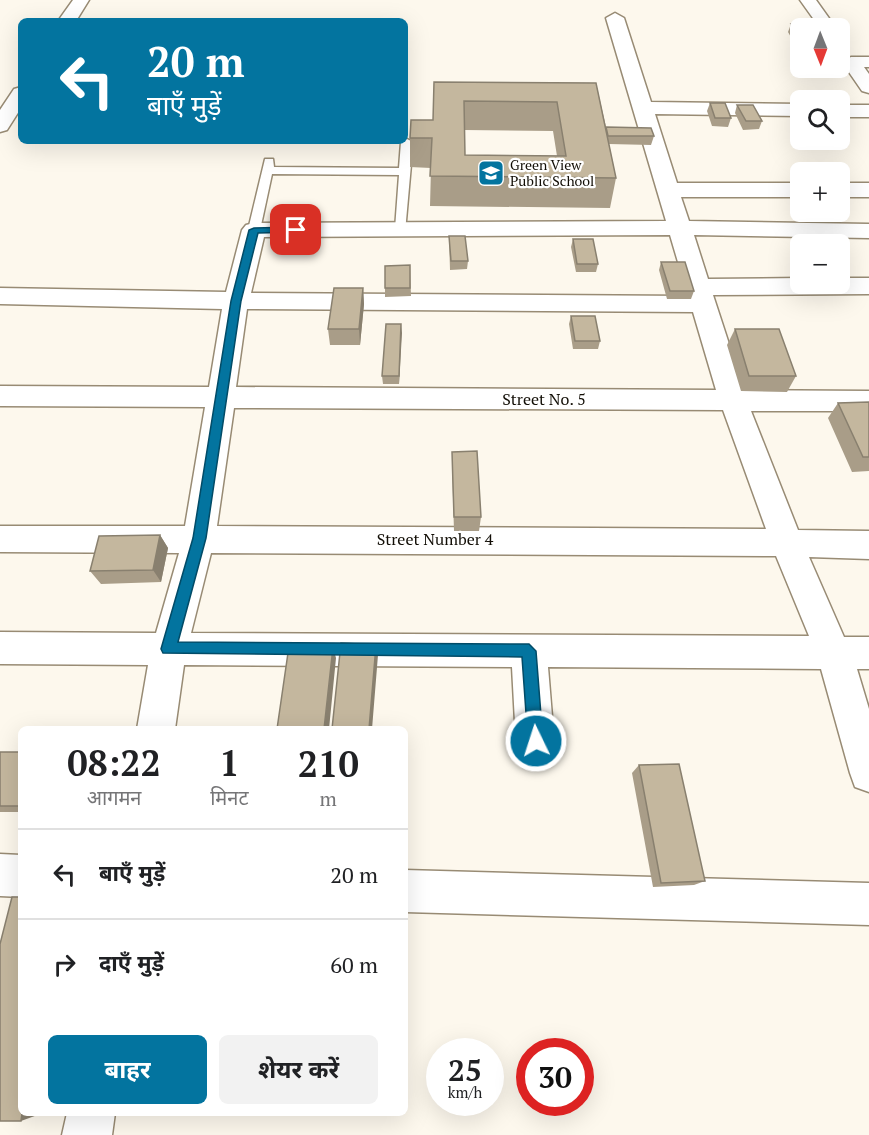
<!DOCTYPE html>
<html lang="hi">
<head>
<meta charset="utf-8">
<style>
  body { margin:0; font-family:"PT Serif","Noto Sans Devanagari",serif; background:#f2f2f2; color:#202124; height:100vh; display:flex; flex-direction:column; font-size:22px; white-space:nowrap }
  * { box-sizing:border-box; margin:0 }
  p { font-size:20px; color:#757577 }
  .icon { flex:none; width:33px; height:33px; fill:none; stroke:currentColor; stroke-width:2; stroke-linecap:round; stroke-linejoin:round }
  .map { position:relative; flex:1; overflow:hidden }
  .panel { position:absolute; left:18px; top:726px; width:390px; height:390px; display:flex; flex-direction:column; background:#fff; border-radius:9px; box-shadow:0 6px 24px #0002 }
  .panel>* { flex:none }
  .top-card { position:absolute; left:18px; top:18px; width:390px; height:126px; border-radius:9px; box-shadow:0 6px 24px #0002; background:#03749f; color:#fff; overflow:hidden }
  .needle { width:39px; rotate:179deg }
  .buttons { position:absolute; left:790px; top:18px; display:grid; gap:12px }
  .buttons a { display:grid; place-items:center; width:60px; height:60px; border-radius:9px; background:#fff; box-shadow:0 6px 24px #0002; font-size:30px }
  .speed { position:absolute; left:426px; top:1038px; display:flex; gap:12px; font-size:30px; font-weight:700; text-align:center }
  .speed>* { display:grid; place-content:center; width:78px; height:78px; border-radius:50%; background:#fff; box-shadow:0 6px 24px #0002; line-height:1 }
  .speed small { font-size:15px; font-weight:400 }
  .speed .limit { border:9px solid #d22; background:#fff; color:#111 }
  .pin { position:absolute; display:grid; place-items:center; width:51px; height:51px; color:#fff; margin:-26px; border-radius:12px; box-shadow:0 3px 9px #0006 }
  .me { position:absolute; width:66px; margin:-33px; rotate:356deg; stroke-linejoin:round; filter:drop-shadow(0 0 4px #0008) }
  .turn { display:flex; align-items:center; gap:21px; height:126px; padding:0 30px; font-size:27px }
  .turn .icon { width:78px; height:78px; stroke-width:2.5 }
  .turn b { display:block; font-size:42px; line-height:51px }
  .eta { display:flex; justify-content:space-evenly; align-items:center; height:102px; text-align:center }
  .eta b { font-size:36px; font-weight:700; line-height:42px }
  .action { display:flex; gap:12px; margin-top:auto; padding:12px 30px }
  .action a { flex:1; height:69px; border-radius:9px; background:#03749f; color:#fff; font-size:24px; font-weight:700; line-height:69px; text-align:center }
  .action a+a { background:#f2f2f2; color:#202124 }
  ul { padding:0; list-style:none }
  li { display:flex; align-items:center; gap:18px; height:90px; padding:0 30px; border-top:2px solid #e0e0e0 }
  li div { flex:1 }
  li b { display:block; font-size:22px }
  li em { font-style:normal }
  .map>svg:first-child { display:block }
  .lines { fill:none; stroke-linecap:round; stroke-linejoin:round }
  .service-casing { stroke:#988b74; stroke-width:3 }
  .minor-casing { stroke:#988b74; stroke-width:3 }
  .tertiary-casing { stroke:#988b74; stroke-width:3 }
  .service { fill:#fff; fill-rule:evenodd }
  .minor { fill:#fff; fill-rule:evenodd }
  .tertiary { fill:#fff; fill-rule:evenodd }
  .wall { fill:#a99d88; fill-rule:evenodd }
  .shaded-wall { fill:#89806f }
  .building { fill:#c4b79e; stroke:#89806f; stroke-width:1.5; fill-rule:evenodd }
  .route { fill:#03749f; stroke:#024b67; stroke-width:1.5 }
  .labels { text-anchor:middle; stroke-width:4.5; stroke-linejoin:round; paint-order:stroke }
  .far-poi-label { font-size:14px; fill:#120e06; stroke:#fff; text-anchor:start }
  .street-label { font-size:16px; fill:#120e06; stroke:#fff }
</style>
</head>
<body>
<div class="map">
<svg width="869" height="1135" viewBox="0 0 869 1135">
  <rect width="100%" height="100%" fill="#fdf8ed"/>
  <g class="lines">
    <defs>
      <path id="service" d="M407 139 413 142 405 232H397L395 229 399 175 272 174 260 230 254 234 248 230 265 159H273L274 167 399 168 401 142Z"/>
      <path id="minor" d="M800 0H816L836 28H820Z
        M615 13 624 18 651 102 801 104V116L655 114 677 183H801V197H681L689 221 869 224V238L694 235 708 279 801 278V284H840V278H869V294L713 295 744 390 869 391V411H751L798 530 869 531V559L809 557 844 637H869V669H857L869 709V792L855 787 850 773 821 669 548 667 554 741 548 754 535 760 522 754 516 741 512 667 184 665 175 729H137L148 665 0 664V632L156 633 179 553 0 552V526H185L205 407 0 406V386L209 387 222 309 0 304V288L226 292 242 230 246 225 254 223 666 221 606 18ZM670 235 688 296 251 293 264 237ZM247 309 693 312 716 390 236 387ZM234 408 723 410 766 529 217 526ZM211 553 776 556 809 636 191 633Z
        M851 57H869V67H864L869 74V93L862 91 842 62Z
        M840 105H869V117H840Z
        M840 183H869V197H840Z
        M0 854 21 855V897L0 896Z
        M405 870 869 883V925L405 912Z
        M67 1113H115L112 1135H62Z"/>
      <path id="tertiary" d="M73 0H89L76 21H58Z
        M21 87V108L7 130 0 132V110L14 89Z"/>
    </defs>
    <!-- service casing -->
    <use href="#service" class="service-casing"/>
    <!-- minor casing -->
    <use href="#minor" class="minor-casing"/>
    <!-- tertiary casing -->
    <use href="#tertiary" class="tertiary-casing"/>
    <!-- service -->
    <use href="#service" class="service"/>
    <!-- minor -->
    <use href="#minor" class="minor"/>
    <!-- tertiary -->
    <use href="#tertiary" class="tertiary"/>
  </g>
  <!-- wall -->
  <path class="wall" d="M791 24 801 28V39H792L788 32Z
    M434 82 596 83 606 127 654 136 651 145 609 144 616 178 610 208 430 206 431 168 410 167V138L433 120ZM464 130 553 131 557 156 465 155Z
    M710 103 731 118 728 127 712 126 707 111Z
    M737 105 762 121 759 129 743 130 735 113Z
    M449 236 468 261 467 269 450 270Z
    M573 239 598 264 596 272H576L571 247Z
    M661 262 694 291 691 299H667L659 270Z
    M410 265 411 296 385 297V288Z
    M363 288 364 304 360 345H330L328 329Z
    M571 316 600 341 598 349H573L569 324Z
    M401 324 399 384H383L382 376Z
    M735 329 796 376 787 392 741 391 727 345Z
    M869 402V471L852 472 828 418 838 403Z
    M452 452 481 517 479 531H454L452 466Z
    M160 535 168 548 161 582 101 584 90 571Z
    M0 752H21V812H0Z
    M639 765 705 881 694 885 653 887 632 773Z"/>
  <!-- shaded-wall -->
  <path class="shaded-wall" d="M363 288 364 304 360 345 359 329Z
    M401 324 402 333 399 384V376Z
    M160 535 168 548 161 582 153 570Z
    M376 645 378 655 372 729H369Z
    M333 647 336 658 329 729H324Z
    M22 1113H43L21 1121Z"/>
  <!-- building -->
  <path class="building" d="M791 24H823L826 28H801V31H795Z
    M434 82 596 83 616 178 430 176 432 138H410L411 120H433ZM464 101 557 102 566 156 465 155Z
    M710 103H725L731 118H715Z
    M737 105H753L762 121H746Z
    M606 127 651 128 654 136H608Z
    M449 236H465L468 261H451Z
    M573 239H593L598 264H577Z
    M661 262H685L694 291H670Z
    M410 265V288H385V266Z
    M334 288H363L359 329H328Z
    M571 316H595L600 341H575Z
    M386 324H401L399 376H382Z
    M735 329H779L796 376H749Z
    M869 402V457H863L838 403Z
    M477 451 481 517H454L452 452Z
    M160 535 153 570 90 571 99 536Z
    M341 643 376 645 369 729H332Z
    M289 646 333 647 324 729H277Z
    M0 752H21V806H0Z
    M679 764 705 881 661 883 639 765Z
    M12 897H21V1113H22L21 1121H0V944Z"/>
  <!-- route -->
  <path class="route" d="M296 227 301 230 299 232 258 233 241 301 206 538 178 642 529 644 536 651 543 741 541 746 536 749 530 746 528 741 522 657 163 653 161 649 193 538 231 301 249 230 254 228Z"/>
  <!-- icons -->
  <defs>
    <symbol id="school-square" viewBox="-11 -11 22 22"><rect x="-9" y="-9" width="18" height="18" rx="4" fill="#03749f" stroke="#fff"/><path d="M0-5L7-2L0 1L-7-2ZM-4 1L0 2.5L4 1V4Q0 6-4 4Z" fill="#fff"/></symbol>
  </defs>
  <g fill-rule="evenodd">
    <use href="#school-square" x="476" y="158" width="30" height="30"/>
  </g>
  <g class="labels">
    <!-- far-poi labels -->
    <g class="far-poi-label">
      <text x="510" y="170">Green View<tspan x="510" dy="16">Public School</tspan></text>
    </g>
    <!-- street labels -->
    <g class="street-label">
      <text x="544" y="405">Street No. 5</text>
      <text x="435" y="545">Street Number 4</text>
    </g>
  </g>
</svg>
<div class="buttons">
<a><svg class="needle" viewBox="-14 -14 28 28"><path d="M0-13l5 13h-10z" fill="#e53935"/><path d="M0 13l5-13h-10z" fill="#757577"/></svg></a>
<a><svg class="icon" aria-label="search" viewBox="0 0 24 24"><circle cx="10" cy="10" r="6"/><path d="M15 15l6 6"/></svg></a>
<a>+</a>
<a>−</a>
</div>
<div class="speed"><div>25<small>km/h</small></div><div class="limit">30</div></div>
<div class="pin" style="left:296px;top:230px;background:#d93025"><svg class="icon" aria-label="arrive" viewBox="0 0 24 24"><path d="M6 21V4h12l-3 4 3 4H6"/></svg></div>
<svg class="me" style="left:536px;top:741px" viewBox="-20 -20 40 40"><circle r="17" fill="#03749f" stroke="#fff" stroke-width="3"/><path d="M0-11L8 9 0 5-8 9z" fill="#fff"/></svg>
<div class="top-card">
<div class="turn"><svg class="icon" aria-label="left" viewBox="0 0 24 24"><path d="M17 20v-9H6M10 6l-5 5 5 5"/></svg><div><b>20 m</b>बाएँ मुड़ें</div></div>
</div>
<section class="panel">
<div class="eta">
<div><b>08:22</b><p>आगमन</p></div>
<div><b>1</b><p>मिनट</p></div>
<div><b>210</b><p>m</p></div>
</div>
<ul>
<li><svg class="icon" aria-label="left" viewBox="0 0 24 24"><path d="M17 20v-9H6M10 6l-5 5 5 5"/></svg><div><b>बाएँ मुड़ें</b></div><em>20 m</em></li>
<li><svg class="icon" aria-label="right" viewBox="0 0 24 24"><path d="M7 20v-9h11M14 6l5 5-5 5"/></svg><div><b>दाएँ मुड़ें</b></div><em>60 m</em></li>
</ul>
<div class="action"><a>बाहर</a><a>शेयर करें</a></div>
</section>
</div>
</body>
</html>
